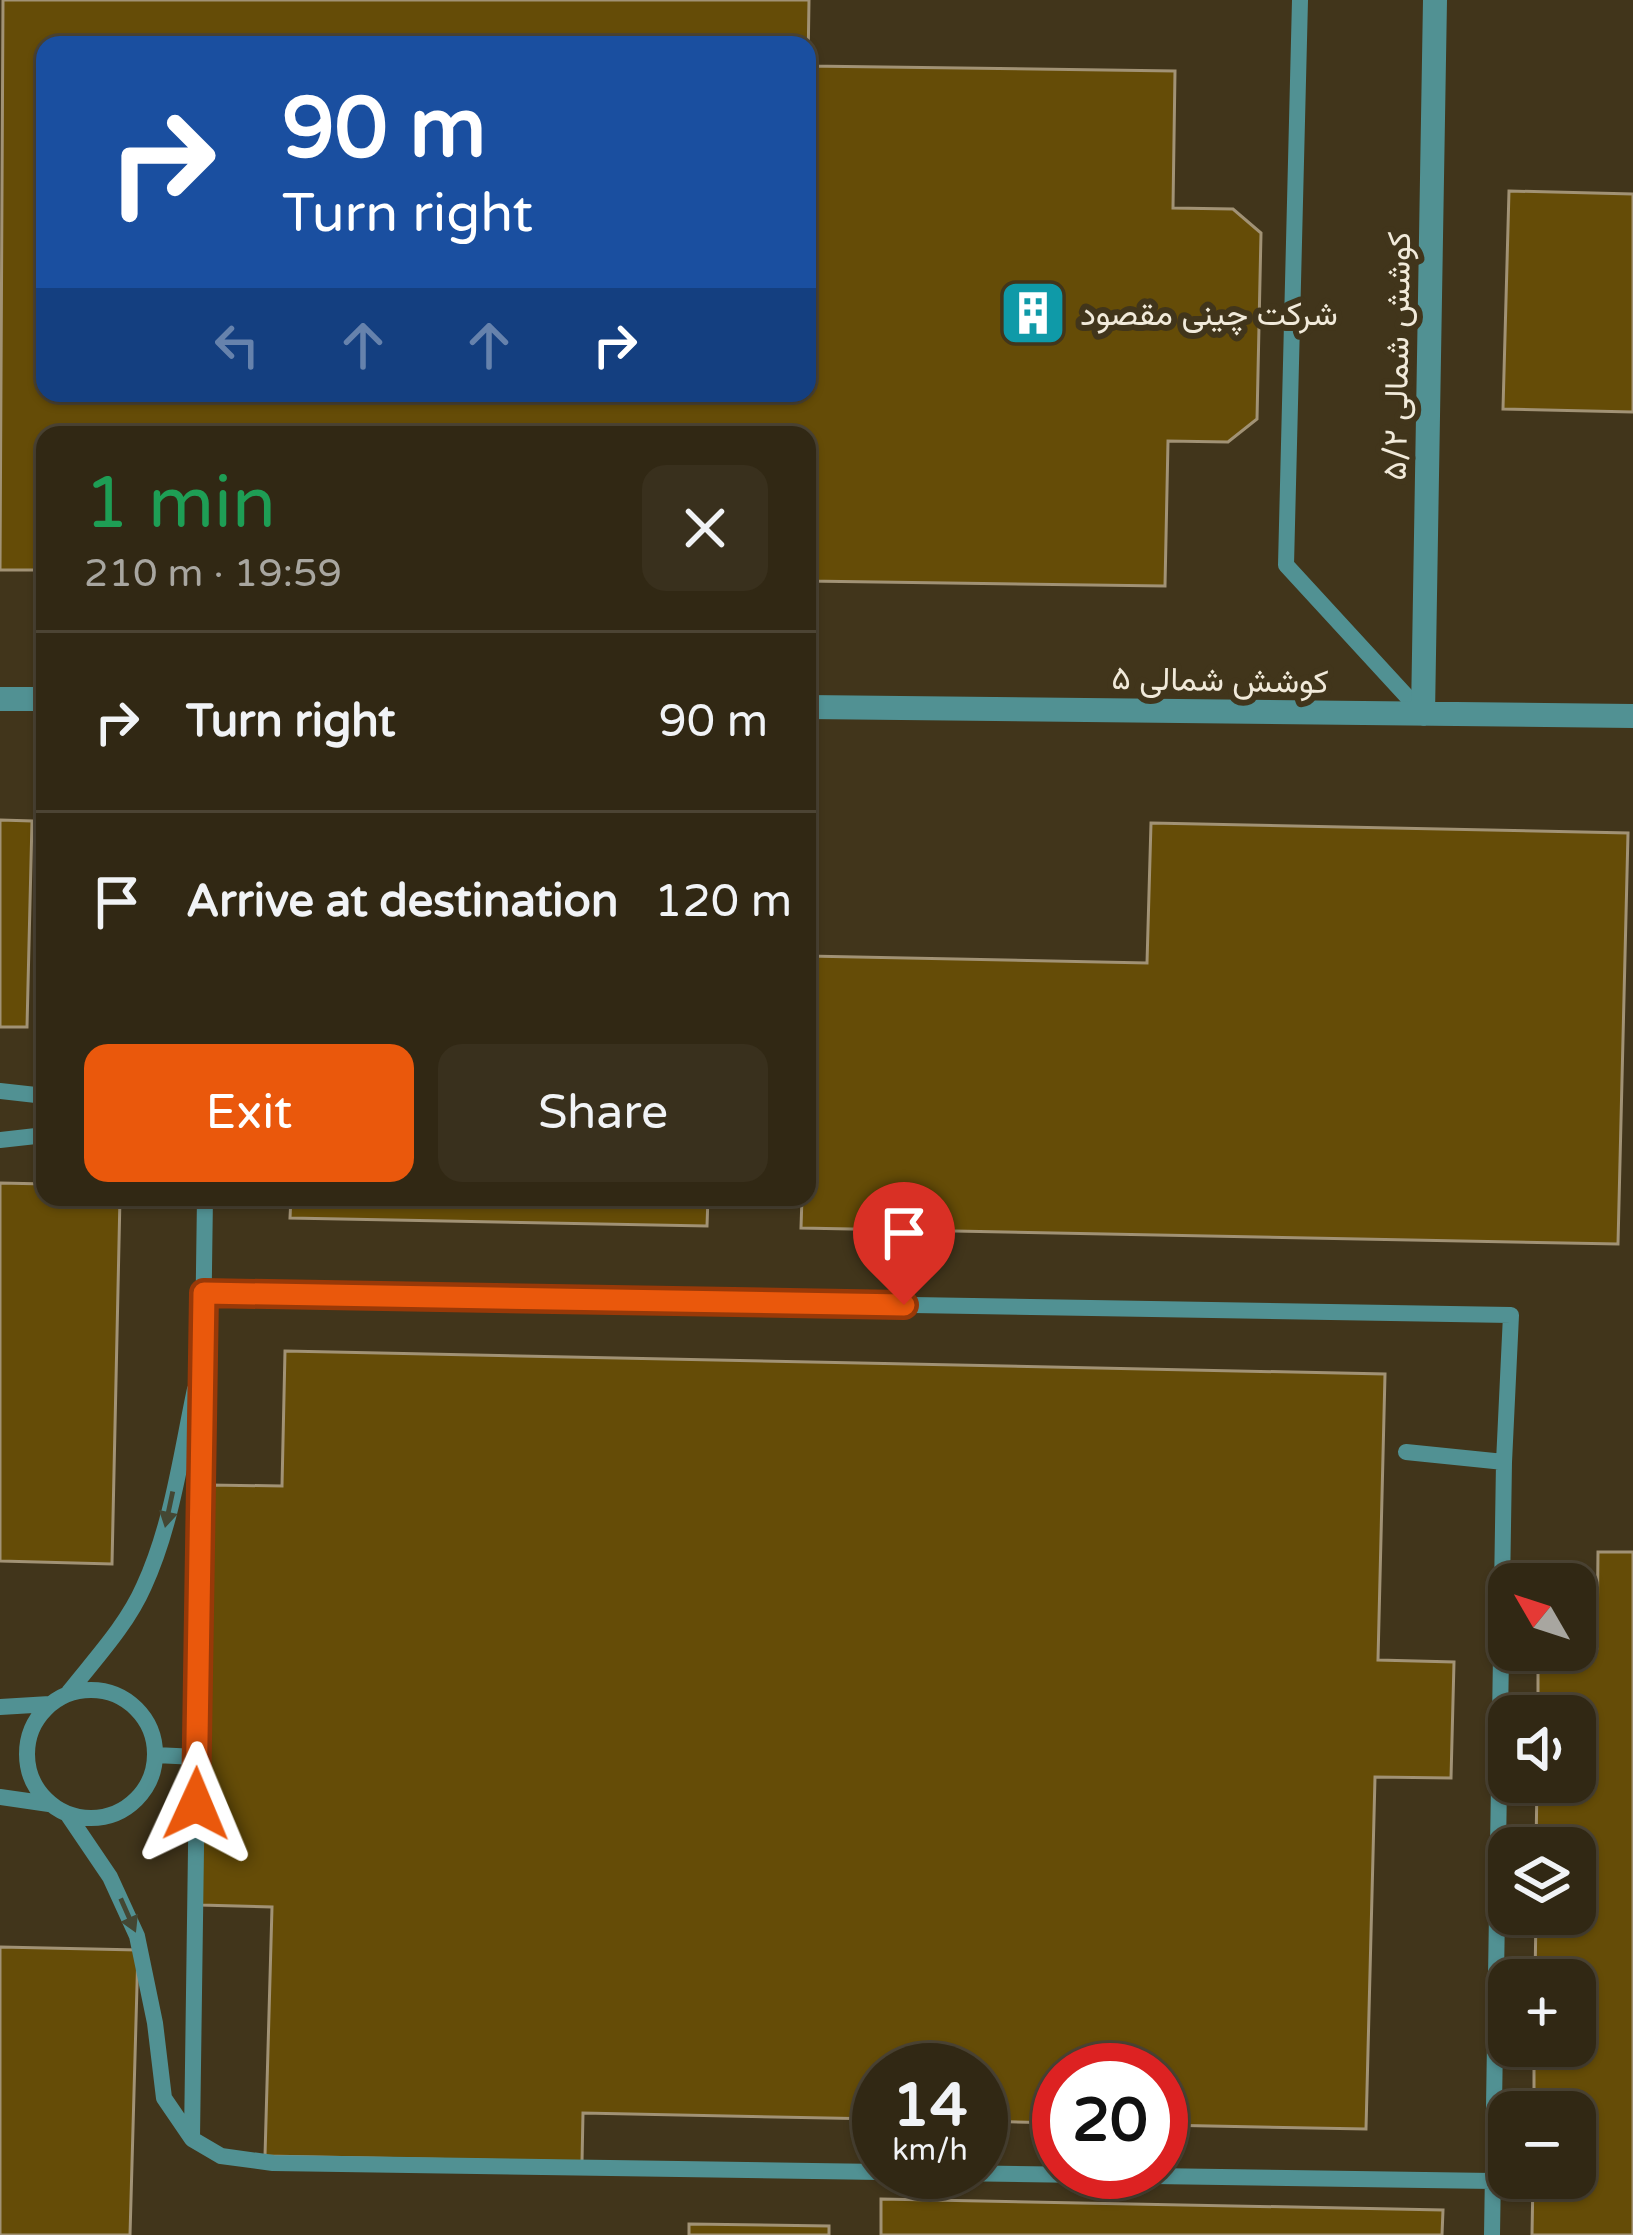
<!DOCTYPE html>
<html lang="en">
<head>
<meta charset="utf-8">
<style>
  body { margin:0; font-family:"Varela Round",Vazirmatn,sans-serif; background:#39301d; color:#f1f3f6; height:100vh; display:flex; flex-direction:column; font-size:45px; white-space:nowrap }
  * { box-sizing:border-box; margin:0 }
  p { font-size:39px; color:#a8a6a0 }
  .icon { flex:none; width:66px; height:66px; fill:none; stroke:currentColor; stroke-width:2; stroke-linecap:round; stroke-linejoin:round }
  .map { position:relative; flex:1; overflow:hidden }
  .details { position:absolute; left:36px; top:426px; width:780px; height:780px; display:flex; flex-direction:column; background:#312814; border-radius:24px; box-shadow:0 3px 9px #0004,0 0 0 3px #4c4434 }
  .details>* { flex:none }
  .top-card { position:absolute; left:36px; top:36px; width:780px; height:366px; border-radius:24px; box-shadow:0 3px 9px #0004,0 0 0 3px #4c4434; background:#1a4fa0; color:#fff; overflow:hidden }
  .needle { width:78px; rotate:309deg }
  .tools { position:absolute; left:1488px; top:1563px; display:grid; gap:24px }
  .tools a { display:grid; place-items:center; width:108px; height:108px; border-radius:24px; background:#312814; box-shadow:0 3px 9px #0004,0 0 0 3px #4c4434; font-size:60px }
  .speed { position:absolute; left:852px; top:2043px; display:flex; gap:24px; font-size:60px; font-weight:700; text-align:center }
  .speed>* { display:grid; place-content:center; width:156px; height:156px; border-radius:50%; background:#312814; box-shadow:0 3px 9px #0004,0 0 0 3px #4c4434; line-height:1 }
  .speed small { font-size:30px; font-weight:400 }
  .speed .limit { border:18px solid #d22; background:#fff; color:#111 }
  .pin { position:absolute; display:grid; place-items:center; width:102px; height:102px; color:#fff; margin:-123px -51px; border-radius:50% 50% 50% 0; rotate:-45deg; box-shadow:0 0 12px #0007 }
  .pin .icon { rotate:45deg }
  .me { position:absolute; width:132px; margin:-66px; rotate:1deg; stroke-linejoin:round; filter:drop-shadow(0 0 9px #0008) }
  .turn { display:flex; align-items:center; gap:42px; height:252px; padding:0 48px; font-size:54px }
  .turn .icon { width:156px; height:156px; stroke-width:2.5 }
  .turn b { display:block; font-size:84px; line-height:102px }
  .lanes { display:flex; align-items:center; height:114px; padding:0 48px; background:#0003; justify-content:center; gap:60px; direction:ltr }
  .lanes .off { opacity:.35 }
  .round { display:grid; place-items:center; flex:none; width:126px; height:126px; border-radius:24px; background:#39301d }
  .head { display:flex; align-items:center; justify-content:space-between; height:204px; padding:0 48px }
  h1 { font-size:72px; font-weight:600; line-height:90px; color:#1e9e55 }
  .button { display:flex; gap:24px; margin-top:auto; padding:24px 48px }
  .button a { flex:1; height:138px; border-radius:24px; background:#ea580c; color:#fff; font-size:48px; font-weight:600; line-height:138px; text-align:center }
  .button a+a { background:#39301d; color:#f1f3f6 }
  ul { padding:0; list-style:none }
  li { display:flex; align-items:center; gap:36px; height:180px; padding:0 48px; border-top:3px solid #4c4434 }
  li div { flex:1 }
  li b { display:block; font-size:45px }
  li em { font-style:normal }
  .map>svg:first-child { display:block }
  .building { fill:#654c07; stroke:#a19275; stroke-width:3; fill-rule:evenodd }
  .lines { fill:none; stroke-linecap:round; stroke-linejoin:round }
  .service { stroke:#519193; stroke-width:16 }
  .minor { stroke:#519193; stroke-width:24 }
  .oneway { fill:#444733 }
  .route-casing { stroke:#983908; stroke-width:30 }
  .route { stroke:#ea580c; stroke-width:21 }
  .labels { text-anchor:middle; stroke-width:12; stroke-linejoin:round; paint-order:stroke }
  .poi-label { font-size:33px; fill:#f1eada; stroke:#41351b; text-anchor:start }
  .street-label { font-size:33px; fill:#f1eada; stroke:#41351b }
</style>
</head>
<body>
<div class="map">
<svg width="1633" height="2235" viewBox="0 0 1633 2235">
  <rect width="100%" height="100%" fill="#41351b"/>
  <!-- building -->
  <path class="building" d="M3 0H809L808 66 1175 71 1173 208 1233 209 1261 233 1257 419 1228 442 1168 441 1165 586 807 581V435H45V570H0ZM45 45H807V393H45Z
    M1509 191 1633 194V412L1503 409Z
    M0 820 32 821 27 1027H0Z
    M1151 823 1628 833 1618 1244 801 1228 802 1197H807L808 956 1147 963Z
    M0 1183 45 1184V1197H120L112 1564 0 1561Z
    M291 1197H708L707 1226 290 1218Z
    M285 1351 1385 1374 1378 1660 1454 1662 1451 1778 1375 1777 1366 2129 1161 2125V2070H1059V2123L981 2121V2070H879V2119L583 2113 582 2162 265 2156 272 1907 200 1905 210 1485 282 1486Z
    M1598 1552H1633V2235H1532L1533 2178H1575V2112H1534V2046H1575V1980H1535L1536 1914H1575V1848H1536L1537 1782H1575V1716H1538V1650L1597 1648Z
    M0 1947 138 1950 130 2235H0Z
    M881 2199 1443 2210 1442 2235H881Z
    M689 2224 829 2226V2235H689Z"/>
  <g class="lines">
    <!-- service -->
    <path class="service" d="M1300 0 1286 565 1423 714
      M0 1091 45 1096
      M0 1140 45 1135
      M204 1293 1511 1315 1504 1462 1492 2235
      M1406 1452 1504 1462
      M27 1754a64 64 0 1 1 128 0a64 64 0 1 1-128 0Z
      M69 1692C95 1659 127 1625 144 1586 172 1525 181 1455 195 1389
      M0 1707 50 1704
      M155 1755 197 1757
      M0 1797 49 1804
      M68 1815 110 1877 137 1936 155 2023 164 2098 192 2139 221 2156 273 2163 1493 2181
      M192 2138 205 1197"/>
    <!-- minor -->
    <path class="minor" d="M0 699H45
      M807 707 1633 716
      M1423 714 1435 0"/>
  </g>
  <!-- one-way arrows -->
  <defs><path id="oneway-solid" d="M-6-.8H1V-3.2L6.5 0L1 3.2V.8H-6Z" transform="scale(3)"/></defs>
  <g class="oneway">
    <use href="#oneway-solid" transform="translate(169 1509) rotate(102)"/>
    <use href="#oneway-solid" transform="translate(128 1915) rotate(66)"/>
  </g>
  <g class="lines">
    <defs>
      <path id="route" d="M196 1804 204 1293 904 1305"/>
    </defs>
    <!-- route casing -->
    <use href="#route" class="route-casing"/>
    <!-- route -->
    <use href="#route" class="route"/>
  </g>
  <!-- icons -->
  <defs>
    <symbol id="building-square" viewBox="-11 -11 22 22"><rect x="-9" y="-9" width="18" height="18" rx="4" fill="#0f9aa8" stroke="#41351b"/><path d="M-4-6H4V6H1V3H-1V6H-4ZM-2.5-4.3h1.7v1.8h-1.7ZM.8-4.3h1.7v1.8H.8ZM-2.5-1h1.7V.8h-1.7ZM.8-1h1.7V.8H.8Z" fill="#fff"/></symbol>
  </defs>
  <g fill-rule="evenodd">
    <use href="#building-square" x="995" y="275" width="76" height="76"/>
  </g>
  <g class="labels">
    <!-- poi labels -->
    <g class="poi-label">
      <text x="1080" y="325">شرکت چینی مقصود</text>
    </g>
    <!-- street labels -->
    <g class="street-label">
      <text transform="translate(1396 356) rotate(-89)" y="12">کوشش شمالی ۵/٢</text>
      <text transform="translate(1220 679) rotate(1)" y="12">کوشش شمالی ۵</text>
    </g>
  </g>
</svg>
<div class="tools">
<a><svg class="needle" viewBox="-14 -14 28 28"><path d="M0-13l5 13h-10z" fill="#e53935"/><path d="M0 13l5-13h-10z" fill="#a8a6a0"/></svg></a>
<a><svg class="icon" aria-label="sound" viewBox="0 0 24 24"><path d="M4 9h4l5-4v14l-5-4H4zM17 9q2 3 0 6"/></svg></a>
<a><svg class="icon" aria-label="layers" viewBox="0 0 24 24"><path d="M12 4l9 5-9 5-9-5zM3 14l9 5 9-5"/></svg></a>
<a>+</a>
<a>−</a>
</div>
<div class="speed"><div>14<small>km/h</small></div><div class="limit">20</div></div>
<div class="pin" style="left:904px;top:1305px;background:#d93025"><svg class="icon" aria-label="arrive" viewBox="0 0 24 24"><path d="M6 21V4h12l-3 4 3 4H6"/></svg></div>
<svg class="me" style="left:196px;top:1804px" viewBox="-20 -20 40 40"><path d="M0-17L14 15 0 8-14 15z" fill="#ea580c" stroke="#fff" stroke-width="4"/></svg>
<div class="top-card">
<div class="turn"><svg class="icon" aria-label="right" viewBox="0 0 24 24"><path d="M7 20v-9h11M14 6l5 5-5 5"/></svg><div><b>90 m</b>Turn right</div></div>
<div class="lanes"><svg class="icon off" aria-label="left" viewBox="0 0 24 24"><path d="M17 20v-9H6M10 6l-5 5 5 5"/></svg><svg class="icon off" aria-label="ahead" viewBox="0 0 24 24"><path d="M12 20V5M6 11l6-6 6 6"/></svg><svg class="icon off" aria-label="ahead" viewBox="0 0 24 24"><path d="M12 20V5M6 11l6-6 6 6"/></svg><svg class="icon" aria-label="right" viewBox="0 0 24 24"><path d="M7 20v-9h11M14 6l5 5-5 5"/></svg></div>
</div>
<section class="details">
<div class="head"><div><h1>1 min</h1><p>210 m · 19:59</p></div><a class="round"><svg class="icon" aria-label="close" viewBox="0 0 24 24"><path d="M6 6l12 12M18 6L6 18"/></svg></a></div>
<ul>
<li><svg class="icon" aria-label="right" viewBox="0 0 24 24"><path d="M7 20v-9h11M14 6l5 5-5 5"/></svg><div><b>Turn right</b></div><em>90 m</em></li>
<li><svg class="icon" aria-label="arrive" viewBox="0 0 24 24"><path d="M6 21V4h12l-3 4 3 4H6"/></svg><div><b>Arrive at destination</b></div><em>120 m</em></li>
</ul>
<div class="button"><a>Exit</a><a>Share</a></div>
</section>
</div>
</body>
</html>
